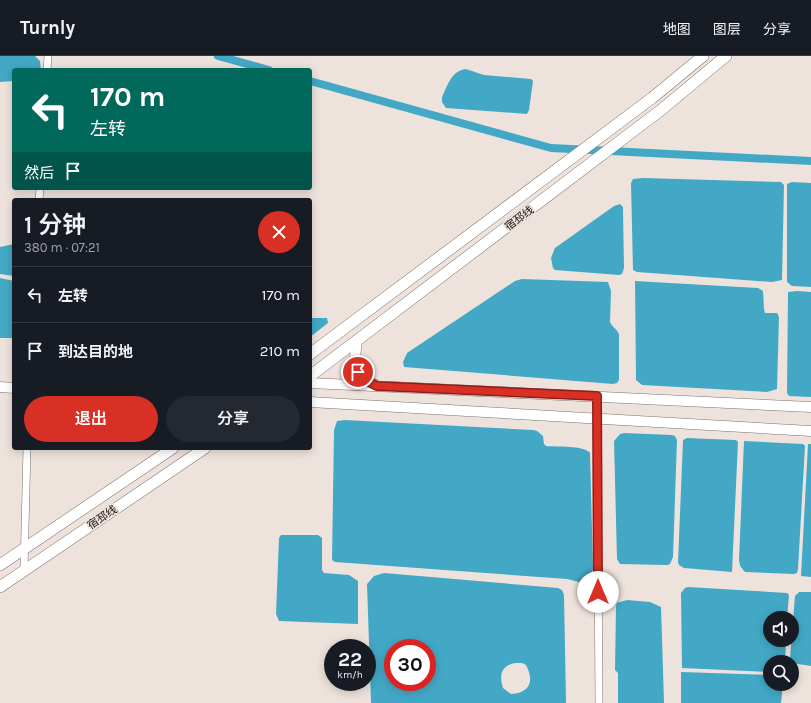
<!DOCTYPE html>
<html lang="zh">
<head>
<meta charset="utf-8">
<style>
  body { margin:0; font-family:Karla,"Noto Sans SC",sans-serif; background:#242831; color:#f1f3f6; height:100vh; display:flex; flex-direction:column; font-size:15px; white-space:nowrap }
  * { box-sizing:border-box; margin:0 }
  p { font-size:13px; color:#9ea1a6 }
  .icon { flex:none; width:22px; height:22px; fill:none; stroke:currentColor; stroke-width:2; stroke-linecap:round; stroke-linejoin:round }
  .map { position:relative; flex:1; overflow:hidden }
  .side { position:absolute; left:12px; top:142px; width:300px; height:252px; display:flex; flex-direction:column; background:#171b24; border-radius:4px; box-shadow:0 2px 10px #0003 }
  .side>* { flex:none }
  .hud { position:absolute; left:12px; top:12px; width:300px; height:122px; border-radius:4px; box-shadow:0 2px 10px #0003; background:#00695c; color:#fff; overflow:hidden }
  .tools { position:absolute; left:763px; top:555px; display:grid; gap:8px }
  .tools a { display:grid; place-items:center; width:36px; height:36px; border-radius:50%; background:#171b24; box-shadow:0 2px 10px #0003; font-size:20px }
  .speed { position:absolute; left:324px; top:583px; display:flex; gap:8px; font-size:20px; font-weight:700; text-align:center }
  .speed>* { display:grid; place-content:center; width:52px; height:52px; border-radius:50%; background:#171b24; box-shadow:0 2px 10px #0003; line-height:1 }
  .speed small { font-size:10px; font-weight:400 }
  .speed .limit { border:6px solid #d22; background:#fff; color:#111 }
  .pin { position:absolute; display:grid; place-items:center; width:34px; height:34px; color:#fff; margin:-17px; border:2px solid #fff; border-radius:50%; box-shadow:0 1px 4px #0007 }
  .me { position:absolute; width:44px; margin:-22px; rotate:0deg; stroke-linejoin:round; filter:drop-shadow(0 0 3px #0008) }
  .turn { display:flex; align-items:center; gap:14px; height:84px; padding:0 12px; font-size:18px }
  .turn .icon { width:52px; height:52px; stroke-width:2.5 }
  .turn b { display:block; font-size:28px; line-height:34px }
  .then { display:flex; align-items:center; height:38px; padding:0 12px; background:#0003; gap:8px; font-size:15px }
  .round { display:grid; place-items:center; flex:none; width:42px; height:42px; border-radius:21px; background:#242831 }
  .overview { display:flex; align-items:center; justify-content:space-between; height:68px; padding:0 12px }
  h1 { font-size:24px; font-weight:600; line-height:30px }
  .button { display:flex; gap:8px; margin-top:auto; padding:8px 12px }
  .button a { flex:1; height:46px; border-radius:24px; background:#d93025; color:#fff; font-size:16px; font-weight:600; line-height:46px; text-align:center }
  .button a+a { background:#242831; color:#f1f3f6 }
  ul { padding:0; list-style:none }
  li { display:flex; align-items:center; gap:12px; height:56px; padding:0 12px; border-top:1px solid #363941 }
  li div { flex:1 }
  li b { display:block; font-size:15px }
  li em { font-style:normal }
  header { display:flex; align-items:center; gap:24px; box-sizing:border-box; height:56px; padding:0 20px; background:#171b24; border-bottom:1px solid #363941 }
  header strong { font-size:19px }
  nav { display:flex; gap:22px; margin-inline-start:auto; font-size:14px }
  .map>svg:first-child { display:block }
  .water { fill:#43a8c6; fill-rule:evenodd }
  .lines { fill:none; stroke-linecap:round; stroke-linejoin:round }
  .canal { stroke:#43a8c6; stroke-width:8 }
  .street-casing { stroke:#7c726c; stroke-width:8 }
  .secondary-casing { stroke:#7c726c; stroke-width:11 }
  .primary-casing { stroke:#7c726c; stroke-width:12 }
  .street { stroke:#fff; stroke-width:7 }
  .secondary { stroke:#fff; stroke-width:10 }
  .primary { stroke:#fff; stroke-width:11 }
  .route-casing { stroke:#8d1f18; stroke-width:10 }
  .route { stroke:#d93025; stroke-width:7 }
  .labels { text-anchor:middle; stroke-width:3.5; stroke-linejoin:round; paint-order:stroke }
  .street-label { font-size:11px; fill:#171311; stroke:#eee3dc }
</style>
</head>
<body>
<header>
<strong>Turnly</strong>
<nav><a>地图</a><a>图层</a><a>分享</a></nav>
</header>
<div class="map">
<svg width="811" height="647" viewBox="0 0 811 647">
  <rect width="100%" height="100%" fill="#eee3dc"/>
  <!-- water -->
  <path class="water" d="M0 0H35L40 5 41 14H14V25L0 26Z
    M466 13 484 19 531 23 533 25 529 54 527 58 446 52 442 46V41C448 29 451 15 466 13Z
    M643 122 781 126 784 129 782 224 772 226 637 216 633 214 631 127 633 123Z
    M792 126 811 127V231L792 230 787 226V128Z
    M620 148 623 151V155L624 212 622 218 619 219 555 214 553 212 551 202 555 192 614 150Z
    M14 188V220L0 218V191Z
    M0 222 14 225V282H0Z
    M522 223 608 226 611 235 610 266C612 271 617 273 619 278V324L617 327 613 328 404 311 403 306 407 297 515 225Z
    M635 225 758 232 763 235 764 253 765 257H777L779 261 777 333 767 336 642 329 636 324Z
    M797 235 811 236V341L789 340 787 337 788 236Z
    M310 262H327L328 267 310 281Z
    M345 364 533 374 537 375 543 380 544 388 546 390C556 391 584 389 590 397L593 513 589 522 579 526 567 523 335 506 332 504 334 374 337 365Z
    M624 377 672 379 675 380 677 384 673 501 670 508 667 509 620 508 617 503 614 385 620 378Z
    M687 382 736 384 738 386 732 516 684 512 679 509 678 506 683 384Z
    M744 385 803 388 805 390 798 513 797 517 794 518 745 516 740 510 739 504Z
    M808 388H811V521L801 520Z
    M281 479H318L322 482V514L324 517 349 519 358 525V568L279 565 276 558 279 482Z
    M384 517 558 532 562 534 564 539 566 647H371L367 528 374 520ZM393 592H427V626H393ZM515 607H522L526 609C535 626 529 637 511 638L503 632C499 619 501 610 515 607Z
    M688 531 787 537 789 539 787 562H770V584H786L785 606H770V616L682 612 681 537 685 532Z
    M799 536H811V610L792 607 790 602 795 540Z
    M627 544 650 546 661 551 664 647H618V617L615 614 616 550 617 547Z
    M681 616 770 619V628H783L781 647H681Z"/>
  <g class="lines">
    <!-- canal -->
    <path class="canal" d="M218 0 269 14
      M310 25 551 92 811 105"/>
    <defs>
      <path id="street" d="M47 14 48 0
        M39 144 40 132
        M597 340 599 647
        M24 514 27 392"/>
      <path id="secondary" d="M357 284C354 306 352 318 374 328
        M310 327 811 351
        M0 331 14 332
        M310 346 811 375"/>
      <path id="primary" d="M310 298 652 42 703 0
        M310 320 661 54 726 0
        M0 509 173 392
        M0 531 205 392"/>
    </defs>
    <!-- street casing -->
    <use href="#street" class="street-casing"/>
    <!-- secondary casing -->
    <use href="#secondary" class="secondary-casing"/>
    <!-- primary casing -->
    <use href="#primary" class="primary-casing"/>
    <!-- street -->
    <use href="#street" class="street"/>
    <!-- secondary -->
    <use href="#secondary" class="secondary"/>
    <!-- primary -->
    <use href="#primary" class="primary"/>
  </g>
  <g class="lines">
    <defs>
      <path id="route" d="M358 316 363 323 377 330 597 340 598 536"/>
    </defs>
    <!-- route casing -->
    <use href="#route" class="route-casing"/>
    <!-- route -->
    <use href="#route" class="route"/>
  </g>
  <g class="labels">
    <!-- street labels -->
    <g class="street-label">
      <text transform="translate(519 162) rotate(-37)" y="4">宿邳线</text>
      <text transform="translate(102 461) rotate(-34)" y="4">宿邳线</text>
    </g>
  </g>
</svg>
<div class="tools">
<a><svg class="icon" aria-label="sound" viewBox="0 0 24 24"><path d="M4 9h4l5-4v14l-5-4H4zM17 9q2 3 0 6"/></svg></a>
<a><svg class="icon" aria-label="search" viewBox="0 0 24 24"><circle cx="10" cy="10" r="6"/><path d="M15 15l6 6"/></svg></a>
</div>
<div class="speed"><div>22<small>km/h</small></div><div class="limit">30</div></div>
<div class="pin" style="left:358px;top:316px;background:#d93025"><svg class="icon" aria-label="arrive" viewBox="0 0 24 24"><path d="M6 21V4h12l-3 4 3 4H6"/></svg></div>
<svg class="me" style="left:598px;top:536px" viewBox="-20 -20 40 40"><circle r="19" fill="#fff"/><path d="M0-13L10 11 0 6-10 11z" fill="#d93025"/></svg>
<div class="hud">
<div class="turn"><svg class="icon" aria-label="left" viewBox="0 0 24 24"><path d="M17 20v-9H6M10 6l-5 5 5 5"/></svg><div><b>170 m</b>左转</div></div>
<div class="then">然后<svg class="icon" aria-label="arrive" viewBox="0 0 24 24"><path d="M6 21V4h12l-3 4 3 4H6"/></svg></div>
</div>
<section class="side">
<div class="overview"><div><h1>1 分钟</h1><p>380 m · 07:21</p></div><a class="round" style="background:#d93025;color:#fff"><svg class="icon" aria-label="close" viewBox="0 0 24 24"><path d="M6 6l12 12M18 6L6 18"/></svg></a></div>
<ul>
<li><svg class="icon" aria-label="left" viewBox="0 0 24 24"><path d="M17 20v-9H6M10 6l-5 5 5 5"/></svg><div><b>左转</b></div><em>170 m</em></li>
<li><svg class="icon" aria-label="arrive" viewBox="0 0 24 24"><path d="M6 21V4h12l-3 4 3 4H6"/></svg><div><b>到达目的地</b></div><em>210 m</em></li>
</ul>
<div class="button"><a>退出</a><a>分享</a></div>
</section>
</div>
</body>
</html>
